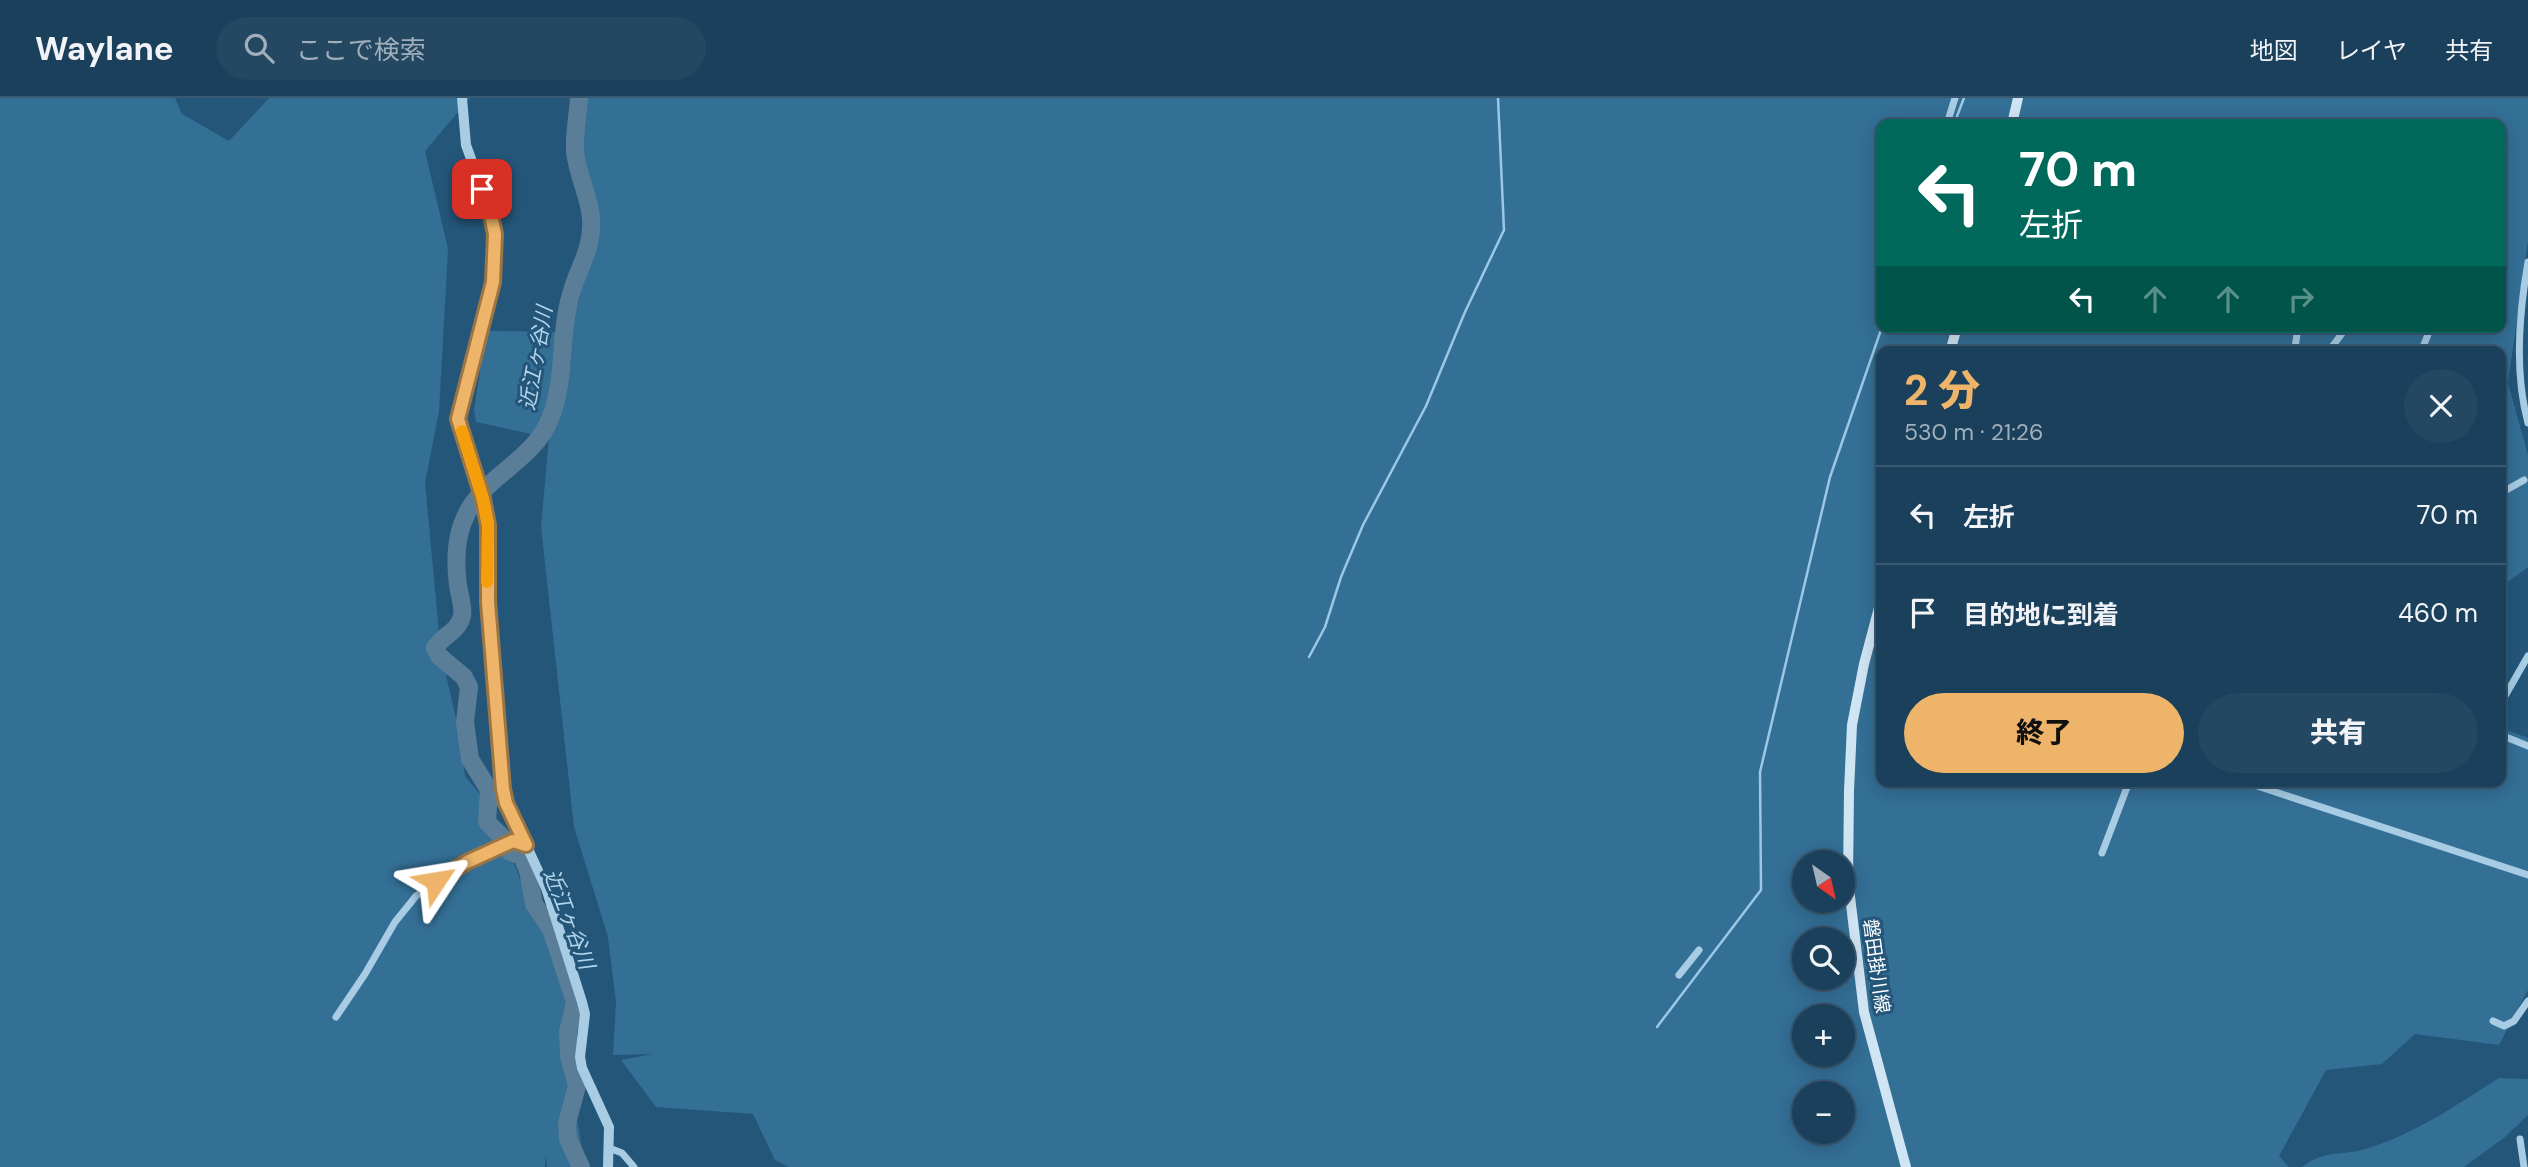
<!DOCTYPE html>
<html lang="ja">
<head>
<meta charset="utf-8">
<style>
  body { margin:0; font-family:"DM Sans","Noto Sans JP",sans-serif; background:#244762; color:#f1f3f6; height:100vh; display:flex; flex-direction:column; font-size:26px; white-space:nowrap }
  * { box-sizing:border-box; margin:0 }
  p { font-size:23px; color:#a0afbb }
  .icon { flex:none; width:38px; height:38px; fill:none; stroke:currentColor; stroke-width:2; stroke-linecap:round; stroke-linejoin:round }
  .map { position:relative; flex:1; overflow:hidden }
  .details { position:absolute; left:1876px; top:248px; width:630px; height:441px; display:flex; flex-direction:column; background:#1b405c; border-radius:14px; box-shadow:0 4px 18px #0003,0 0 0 2px #395972 }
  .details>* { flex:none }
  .top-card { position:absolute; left:1876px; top:21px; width:630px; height:214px; border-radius:14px; box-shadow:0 4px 18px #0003,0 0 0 2px #395972; background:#00695c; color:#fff; overflow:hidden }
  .needle { width:46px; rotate:146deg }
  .tools { position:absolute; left:1792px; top:752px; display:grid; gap:14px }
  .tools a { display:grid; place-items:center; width:63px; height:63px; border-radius:50%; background:#1b405c; box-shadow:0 4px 18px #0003,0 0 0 2px #395972; font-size:35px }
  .pin { position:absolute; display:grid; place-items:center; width:60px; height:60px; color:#fff; margin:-30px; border-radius:14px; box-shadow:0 4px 10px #0006 }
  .me { position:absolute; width:77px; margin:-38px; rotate:57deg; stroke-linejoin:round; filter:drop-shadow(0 0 5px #0008) }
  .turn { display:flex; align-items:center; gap:24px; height:147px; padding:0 28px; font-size:32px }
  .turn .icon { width:91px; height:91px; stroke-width:2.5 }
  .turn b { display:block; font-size:49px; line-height:60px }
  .lanes { display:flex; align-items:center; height:66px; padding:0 28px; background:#0003; justify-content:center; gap:35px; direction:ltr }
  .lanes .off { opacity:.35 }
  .round { display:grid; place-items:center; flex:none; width:74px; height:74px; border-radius:37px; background:#244762 }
  .headline { display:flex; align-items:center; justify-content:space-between; height:119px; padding:0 28px }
  h1 { font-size:42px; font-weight:800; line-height:52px; color:#eeb56a }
  .primary-button { display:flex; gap:14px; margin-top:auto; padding:14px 28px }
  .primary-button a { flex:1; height:80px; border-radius:42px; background:#eeb56a; color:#111; font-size:28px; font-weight:800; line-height:80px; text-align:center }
  .primary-button a+a { background:#244762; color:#f1f3f6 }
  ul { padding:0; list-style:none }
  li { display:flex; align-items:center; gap:21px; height:98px; padding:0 28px; border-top:2px solid #395972 }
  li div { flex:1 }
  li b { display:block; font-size:26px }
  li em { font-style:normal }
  header { display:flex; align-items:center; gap:42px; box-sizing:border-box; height:98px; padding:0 35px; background:#1b405c; border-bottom:2px solid #395972 }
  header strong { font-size:33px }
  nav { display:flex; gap:38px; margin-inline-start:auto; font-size:24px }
  .search { width:490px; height:63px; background:#244762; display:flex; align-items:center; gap:18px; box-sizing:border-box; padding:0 24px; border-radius:38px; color:#a0afbb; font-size:26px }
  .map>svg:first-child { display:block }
  .green { fill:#346f96; fill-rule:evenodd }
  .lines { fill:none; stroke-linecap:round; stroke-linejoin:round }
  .stream { stroke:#9bc8e5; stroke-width:2.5 }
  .river { stroke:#5a7e98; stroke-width:18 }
  .minor { stroke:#a7cce4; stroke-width:7 }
  .tertiary { stroke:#a7cce4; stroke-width:10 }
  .secondary { stroke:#d0e5f4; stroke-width:10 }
  .route-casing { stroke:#9b7645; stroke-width:18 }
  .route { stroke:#eeb56a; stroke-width:12 }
  .slow { stroke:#f59e0b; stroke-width:12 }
  .labels { text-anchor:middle; stroke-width:6; stroke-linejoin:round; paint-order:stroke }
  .street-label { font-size:19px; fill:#fff; stroke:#24567a }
  .water-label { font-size:21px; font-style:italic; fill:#b2d5ec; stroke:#24567a }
</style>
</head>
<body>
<header>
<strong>Waylane</strong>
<div class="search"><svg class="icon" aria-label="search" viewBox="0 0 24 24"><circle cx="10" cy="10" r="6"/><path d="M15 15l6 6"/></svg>ここで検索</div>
<nav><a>地図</a><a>レイヤ</a><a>共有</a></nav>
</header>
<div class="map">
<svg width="2528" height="1069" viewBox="0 0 2528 1069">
  <rect width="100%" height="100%" fill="#24567a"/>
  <!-- green -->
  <path class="green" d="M0 0H175L182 16 229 43 269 0H470L425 53 448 151 439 313 425 385 441 555 459 634 465 678 480 696 488 711 497 750 504 747 516 770 533 819 549 838 566 897 563 937 585 1069H547L546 1058 545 1069H0Z
    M584 0H2528V143L2508 285 2528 357V469L2501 489V254H1881V684H2501V630L2528 640V892L2499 947 2415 936 2382 966 2326 972 2279 1058 2289 1069H789L775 1062 753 1016 656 1009 621 962 653 956 613 957 616 904 608 839 574 729 541 429 549 340 476 324 474 312 486 233 570 234 598 133 581 65 580 33ZM1881 26H2501V229H1881ZM1804 765H1843V803H1804ZM1804 842H1843V880H1804ZM1804 919H1843V957H1804ZM1804 996H1843V1034H1804Z
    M2499 980 2528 981V1017L2505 1039 2464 1069H2302C2328 1050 2342 1059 2369 1050 2416 1035 2458 1006 2499 980Z"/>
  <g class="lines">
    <!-- stream -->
    <path class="stream" d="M1954 26 1964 0
      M1309 559 1325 529 1341 479 1363 427 1426 308 1465 214 1504 132 1498 0
      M1657 929 1761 792 1760 674 1830 379 1882 229"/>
    <!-- river -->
    <path class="river" d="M579 0C578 17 574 36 575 53 577 76 589 97 591 120 593 152 579 167 571 196 559 236 566 282 550 321 533 363 487 376 467 415 456 436 455 464 458 487 459 496 464 510 462 518 458 534 443 537 435 550L439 558 464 579 469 589 465 624 470 661 489 692 487 724 506 743 510 754 522 758 528 773 534 806 551 831 575 904 568 934 569 958 577 988 567 1025 568 1041 581 1069"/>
    <!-- minor -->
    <path class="minor" d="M1947 26 1955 0
      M2528 164C2519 215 2514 274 2528 325
      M2297 254 2295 250 2298 229
      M2328 254 2347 229
      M2421 254 2431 229
      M2501 395 2524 382
      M2501 605 2528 558
      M2501 637 2528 648
      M2245 684 2528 777
      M2102 755 2129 684
      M1679 877 1699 852
      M336 919 365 876 395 824 416 798 467 764 513 743 526 747
      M2493 923 2504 928 2514 923 2528 903
      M2520 1041 2524 1069
      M609 1050 622 1055 634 1069"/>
    <!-- tertiary -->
    <path class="tertiary" d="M462 0 466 47 490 113 495 136 493 184 458 321 483 401 488 427V504L503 691 507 705 546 790 582 904 585 916 580 959 582 970 609 1029 608 1069"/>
    <!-- secondary -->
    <path class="secondary" d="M2012 26 2018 0
      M1950 254 1957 229
      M1881 502 1864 566 1852 627 1849 693 1848 782 1864 914 1906 1069"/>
  </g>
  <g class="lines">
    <defs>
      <path id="route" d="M436 783 467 764 513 743 526 747 506 705 503 691 488 504V427L483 401 458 321 493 184 495 136 490 113 482 91"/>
    </defs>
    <!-- route casing -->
    <use href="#route" class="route-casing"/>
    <!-- route -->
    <use href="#route" class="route"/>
    <!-- slow -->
    <path class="slow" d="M462 333 483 401 488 427 487 484"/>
  </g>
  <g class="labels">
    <!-- street labels -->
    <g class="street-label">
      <text transform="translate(1877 868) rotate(82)" y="7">磐田掛川線</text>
    </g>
    <!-- water labels -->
    <g class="water-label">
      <text transform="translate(536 260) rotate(-80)" y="7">近江ヶ谷川</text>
      <text transform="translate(569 821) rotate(69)" y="7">近江ヶ谷川</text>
    </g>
  </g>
</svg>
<div class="tools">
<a><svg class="needle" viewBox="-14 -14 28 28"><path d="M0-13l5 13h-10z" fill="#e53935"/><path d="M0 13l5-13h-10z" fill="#a0afbb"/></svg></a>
<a><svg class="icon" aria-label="search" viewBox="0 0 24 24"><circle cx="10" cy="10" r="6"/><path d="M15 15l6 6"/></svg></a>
<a>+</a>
<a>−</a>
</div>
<div class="pin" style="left:482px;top:91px;background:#d93025"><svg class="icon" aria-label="arrive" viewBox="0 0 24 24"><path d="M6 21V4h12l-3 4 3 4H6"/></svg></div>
<svg class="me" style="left:436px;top:783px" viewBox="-20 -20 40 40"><path d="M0-17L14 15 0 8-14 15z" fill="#eeb56a" stroke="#fff" stroke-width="4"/></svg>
<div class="top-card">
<div class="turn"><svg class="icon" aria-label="left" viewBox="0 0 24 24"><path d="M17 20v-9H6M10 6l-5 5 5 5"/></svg><div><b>70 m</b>左折</div></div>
<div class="lanes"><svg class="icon" aria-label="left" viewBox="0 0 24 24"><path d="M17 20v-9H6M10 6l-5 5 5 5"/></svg><svg class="icon off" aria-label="ahead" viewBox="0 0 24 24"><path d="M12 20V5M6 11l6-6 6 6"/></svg><svg class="icon off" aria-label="ahead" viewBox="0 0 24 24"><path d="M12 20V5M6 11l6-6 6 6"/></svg><svg class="icon off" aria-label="right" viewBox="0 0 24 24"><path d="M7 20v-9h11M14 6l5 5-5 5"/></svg></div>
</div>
<section class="details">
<div class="headline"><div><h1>2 分</h1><p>530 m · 21:26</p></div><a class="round"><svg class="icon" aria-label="close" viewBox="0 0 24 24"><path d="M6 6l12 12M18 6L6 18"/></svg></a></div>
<ul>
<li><svg class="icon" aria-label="left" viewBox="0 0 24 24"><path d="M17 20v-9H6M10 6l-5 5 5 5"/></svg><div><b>左折</b></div><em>70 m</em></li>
<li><svg class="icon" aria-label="arrive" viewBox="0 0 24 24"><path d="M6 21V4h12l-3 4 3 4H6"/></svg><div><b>目的地に到着</b></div><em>460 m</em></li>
</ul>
<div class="primary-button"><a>終了</a><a>共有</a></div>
</section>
</div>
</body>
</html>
